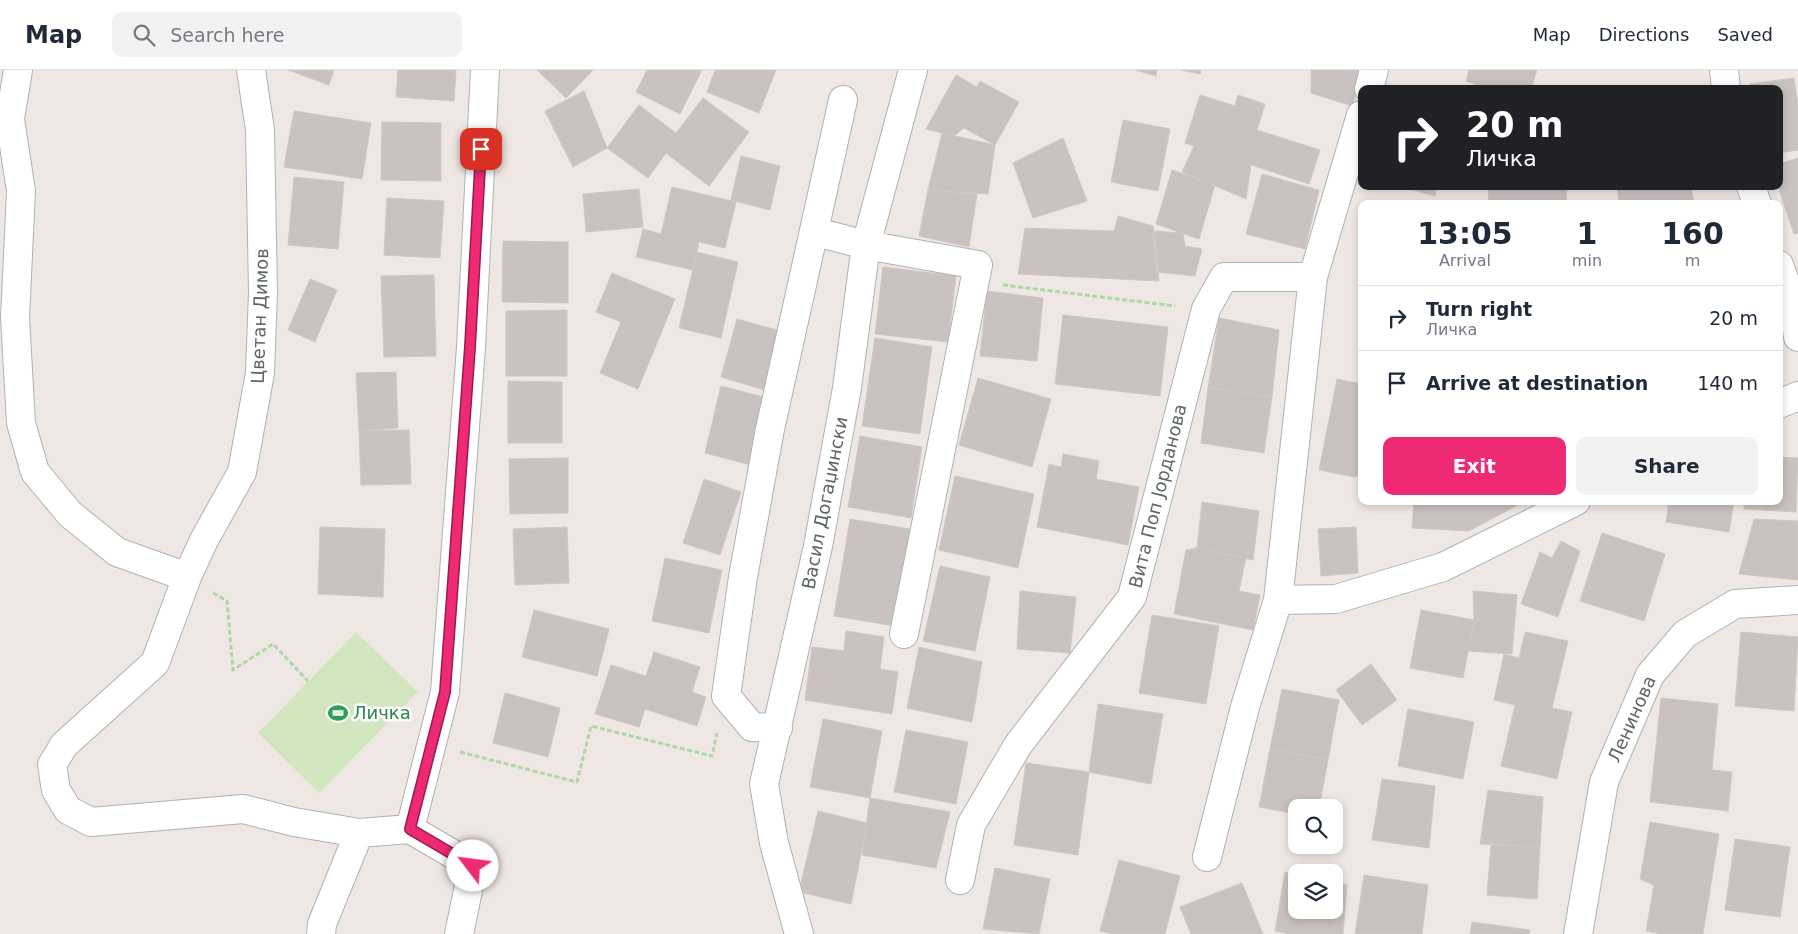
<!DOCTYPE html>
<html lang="en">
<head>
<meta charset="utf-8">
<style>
  body { margin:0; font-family:"DejaVu Sans",sans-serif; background:#f2f2f3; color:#1f2937; height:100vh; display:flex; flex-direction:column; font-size:19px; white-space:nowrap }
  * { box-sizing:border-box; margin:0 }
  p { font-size:16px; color:#747a83 }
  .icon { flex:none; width:28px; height:28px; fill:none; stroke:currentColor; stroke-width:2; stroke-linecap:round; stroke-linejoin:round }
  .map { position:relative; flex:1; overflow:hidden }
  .panel { position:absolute; left:1358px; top:130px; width:425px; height:305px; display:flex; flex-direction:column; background:#fff; border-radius:10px; box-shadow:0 2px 8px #0003 }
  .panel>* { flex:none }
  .guide { position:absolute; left:1358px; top:15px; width:425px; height:105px; border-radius:10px; box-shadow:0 2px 8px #0003; background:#202124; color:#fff; overflow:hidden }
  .controls { position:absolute; left:1288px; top:729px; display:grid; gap:10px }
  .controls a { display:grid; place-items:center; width:55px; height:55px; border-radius:10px; background:#fff; box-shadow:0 2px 8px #0003; font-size:25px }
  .pin { position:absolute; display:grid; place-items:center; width:42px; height:42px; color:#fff; margin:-21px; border-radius:10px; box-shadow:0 2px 8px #0006 }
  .me { position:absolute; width:55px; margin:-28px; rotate:300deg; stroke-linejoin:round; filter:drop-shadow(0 0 4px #0008) }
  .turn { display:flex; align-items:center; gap:18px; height:105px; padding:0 25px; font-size:22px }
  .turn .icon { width:65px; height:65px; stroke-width:2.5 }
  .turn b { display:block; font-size:35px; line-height:42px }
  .eta { display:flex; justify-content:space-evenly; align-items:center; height:85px; text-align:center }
  .eta b { font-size:30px; font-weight:800; line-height:35px }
  .action { display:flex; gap:10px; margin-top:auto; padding:10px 25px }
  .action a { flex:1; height:58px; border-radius:10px; background:#ef2a75; color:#fff; font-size:20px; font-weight:800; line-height:58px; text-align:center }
  .action a+a { background:#f2f2f3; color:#1f2937 }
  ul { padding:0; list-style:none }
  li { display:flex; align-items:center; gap:15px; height:65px; padding:0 25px; border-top:1px solid #e0e1e3 }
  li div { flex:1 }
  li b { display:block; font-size:19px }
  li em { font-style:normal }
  header { display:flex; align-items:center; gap:30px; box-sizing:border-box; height:70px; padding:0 25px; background:#fff; border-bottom:1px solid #e0e1e3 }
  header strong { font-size:24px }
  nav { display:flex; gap:28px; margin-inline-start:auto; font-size:18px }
  .search { width:350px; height:45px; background:#f2f2f3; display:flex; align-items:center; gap:12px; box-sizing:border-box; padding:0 18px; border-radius:10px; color:#747a83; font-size:19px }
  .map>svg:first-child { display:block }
  .green { fill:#d2e7bf }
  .building { fill:#cac2c1; stroke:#d4c6c2 }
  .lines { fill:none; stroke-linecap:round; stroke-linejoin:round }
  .minor-casing { stroke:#adb3b4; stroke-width:30 }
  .path { stroke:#addaa2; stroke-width:3; stroke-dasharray:5 2.5; stroke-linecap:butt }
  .minor { stroke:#fff; stroke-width:28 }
  .route-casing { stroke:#9b1b4c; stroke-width:12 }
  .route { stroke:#ef2a75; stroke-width:9 }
  .labels { text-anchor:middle; stroke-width:5; stroke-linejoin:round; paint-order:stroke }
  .street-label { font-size:18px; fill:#5c6465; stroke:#fff }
  .leisure-label { font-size:18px; fill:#27864d; stroke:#fff; text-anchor:start }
</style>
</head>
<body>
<header>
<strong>Map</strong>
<div class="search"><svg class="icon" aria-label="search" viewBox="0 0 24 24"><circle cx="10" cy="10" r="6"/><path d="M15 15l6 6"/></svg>Search here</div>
<nav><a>Map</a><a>Directions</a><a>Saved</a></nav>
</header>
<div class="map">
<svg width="1798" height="864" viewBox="0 0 1798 864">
  <rect width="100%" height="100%" fill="#efe7e4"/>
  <!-- green -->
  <path class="green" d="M356 562 418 622 319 723 258 663Z"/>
  <!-- building -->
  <path class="building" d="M288 0H334L329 15Z
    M398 0H456L454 31 396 27Z
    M537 0H593L566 28Z
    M647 0H702L680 44 636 22Z
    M715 0H776L759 43 707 22Z
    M1135 0H1157L1156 6Z
    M1181 0H1201L1200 4Z
    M1311 0H1364L1352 36 1311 23Z
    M1469 0H1537L1531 19H1488L1466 11Z
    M956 5 977 17 980 11 1019 32 995 75 964 58 954 66 926 59Z
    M1794 8 1798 35V80L1779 83V19H1750V14Z
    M584 21 607 78 573 97 545 41Z
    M1200 25 1235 36 1238 25 1265 34 1257 60 1320 80 1309 114 1185 73Z
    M703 28 749 62 709 116 666 83 648 108 607 78 639 35 676 63Z
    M294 41 371 53 362 109 284 97Z
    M1123 50 1170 59 1158 121 1111 112Z
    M382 52 441 53V111L381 110Z
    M942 63 995 75 988 124 928 120Z
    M1063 68 1087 131 1033 148 1013 93Z
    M1194 76 1251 95 1246 129 1182 102Z
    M741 86 780 96 770 140 731 130Z
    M1798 88V163L1794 164 1778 116 1779 94Z
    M1172 100 1215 115 1199 169 1156 154Z
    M1262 104 1319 120 1305 179 1246 164Z
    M294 107 344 112 338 179 288 175Z
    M1398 116H1437L1435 126Z
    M1489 116H1567L1566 134H1488Z
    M1617 116H1691L1694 134H1619Z
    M672 117 736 132 725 178 699 172 693 200 636 187 643 159 661 164Z
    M639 119 643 157 586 162 583 124Z
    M928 120 977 124 969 177 919 166Z
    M387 128 444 131 440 188 384 185Z
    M1118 146 1153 156 1159 211 1018 204 1025 158 1114 161Z
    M1153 161 1183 163 1185 176 1202 179 1195 206 1157 202Z
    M503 171 568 172V233L502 232Z
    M697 182 738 192 721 268 679 258Z
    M883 197 956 206 948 272 875 264Z
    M612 203 675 229 638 319 600 303 621 252 596 242Z
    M434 205 436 286 384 287 381 206Z
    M310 209 337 220 315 272 288 260Z
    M987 221 1043 228 1037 291 980 286Z
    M567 240V306H506V241Z
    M1063 245 1168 257 1160 326 1055 314Z
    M1219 248 1279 260 1272 327 1208 318Z
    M737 249 784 262 768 321 721 307Z
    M875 268 932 277 920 364 862 356Z
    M396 302 398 358 359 361 356 303Z
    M978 308 1051 329 1032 397 959 375Z
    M1337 309 1361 314V405L1354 407 1319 400Z
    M508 311 562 312V373H508Z
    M721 316 768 328 751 395 705 383Z
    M1208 318 1272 327 1264 383 1201 373Z
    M409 360 411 414 361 415 359 361Z
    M860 366 922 377 911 448 848 437Z
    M1063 384 1099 391 1096 409 1139 417 1128 475 1037 457 1049 394 1061 397Z
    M1779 387 1798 388 1796 442 1744 439V431H1779Z
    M568 388V443L510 444 509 389Z
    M955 406 1034 424 1018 498 939 480Z
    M704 409 741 422 720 485 683 473Z
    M1414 431 1477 434 1476 431H1514L1518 435 1469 461 1412 458Z
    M1669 431H1734L1729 462 1666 452Z
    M1202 432 1259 441 1253 490 1197 478Z
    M850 449 910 459 895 556 834 546Z
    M1754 449 1798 451V510L1739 504Z
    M320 457 385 459 383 527 318 524Z
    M567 457 569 513 515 515 513 459Z
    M1356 457 1358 503 1321 506 1318 459Z
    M1602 463 1665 484 1644 551 1580 531Z
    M1561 471 1580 481 1558 547 1521 534 1540 482 1552 488Z
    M1197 478 1246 488 1239 521 1260 525 1253 560 1174 544 1186 480Z
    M665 488 722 500 709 563 652 551Z
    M940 496 990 507 975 581 923 571Z
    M1020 521 1076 527 1070 583 1017 579Z
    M1473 521 1517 525 1512 584 1468 581 1474 550Z
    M534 540 609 559 597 606 522 587Z
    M1421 540 1474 550 1463 608 1410 598Z
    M1152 545 1219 556 1206 634 1139 623Z
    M846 561 884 567 880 599 898 602 892 644 805 630 812 577 844 581Z
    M1525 562 1568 571 1552 638 1572 642 1557 709 1501 696 1515 635 1494 630 1504 584 1519 588Z
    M1741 562 1798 567 1794 641 1735 636Z
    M919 577 982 592 972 652 907 638Z
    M654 582 700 597 692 622 706 627 697 656 645 639 639 657 595 644 611 595 646 606Z
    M1371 594 1397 630 1362 655 1336 620Z
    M1282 619 1339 630 1328 690 1270 679Z
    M505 623 560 638 548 687 493 673Z
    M1661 628 1718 634 1712 700 1732 702 1728 741 1650 732Z
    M1098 634 1163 644 1151 714 1089 702Z
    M1408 639 1474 652 1463 709 1398 696Z
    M823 649 882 661 870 728 810 717Z
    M906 660 968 672 956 734 894 722Z
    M1270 679 1328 690 1319 738H1296V744L1259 737Z
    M1026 693 1089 702 1078 785 1014 775Z
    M1382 709 1435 716 1429 778 1372 770Z
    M1488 720 1543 727 1540 777 1480 774Z
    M870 728 950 742 936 798 862 785Z
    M818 741 867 753 851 834 799 822Z
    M1650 752 1719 764 1703 864H1661L1646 861 1654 815 1640 809Z
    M1735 769 1790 777 1780 847 1725 840Z
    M1491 774 1540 777 1537 829 1487 825Z
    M1119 790 1180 806 1165 864H1113L1100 861Z
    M995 798 1050 809 1039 864 983 859Z
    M1285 802 1296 804V840H1334V812L1347 815 1343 864H1290L1275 861Z
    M1364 805 1428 815 1422 864H1355Z
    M1242 813 1263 864H1191L1180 837Z
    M1472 852 1530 860 1529 864H1470Z"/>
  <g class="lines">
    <defs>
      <path id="minor" d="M18 0 10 49 21 121 15 248 21 353 35 402 70 444 117 482 187 507
        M251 0 260 60 263 222 260 303 242 402 204 470 187 507 155 593 64 675 52 695 56 720 68 740 91 752 243 739 294 752 359 763 410 759 473 796 459 864
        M1724 0 1726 19
        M1369 19 1374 0
        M1751 116 1757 134
        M816 162 866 175 978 195 904 564
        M1779 195 1794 236 1798 267
        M1779 334 1798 326
        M1278 530 1336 529 1443 497 1576 431
        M778 658 752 657 726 626 743 507 770 359 843 30
        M410 759 445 622 471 277 485 0
        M1207 787 1245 637 1278 530 1313 207 1361 45
        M960 810 971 755 1018 675 1132 527 1206 239 1224 207H1313
        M321 864 322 854 359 763
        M799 864 774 773 764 714 818 476 847 318 866 175 913 0
        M1578 864 1604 712 1650 605 1685 564 1735 534 1798 530"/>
    </defs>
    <!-- minor casing -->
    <use href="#minor" class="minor-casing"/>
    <!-- path -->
    <path class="path" d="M1003 215 1175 236
      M213 523 227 531 233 600 273 574 308 611
      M460 682 577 712 591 656 712 686 717 663"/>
    <!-- minor -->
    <use href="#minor" class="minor"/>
  </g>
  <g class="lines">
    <defs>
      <path id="route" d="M473 796 410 759 445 622 470 277 481 79"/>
    </defs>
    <!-- route casing -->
    <use href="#route" class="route-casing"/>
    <!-- route -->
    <use href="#route" class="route"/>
  </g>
  <!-- icons -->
  <defs>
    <symbol id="stadium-bare" viewBox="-9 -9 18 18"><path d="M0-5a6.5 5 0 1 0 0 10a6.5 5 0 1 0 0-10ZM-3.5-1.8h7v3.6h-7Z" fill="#2e9e5b" stroke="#fff" stroke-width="2.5" paint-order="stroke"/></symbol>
  </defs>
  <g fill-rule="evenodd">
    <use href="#stadium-bare" x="324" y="629" width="28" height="28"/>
  </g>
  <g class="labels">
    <!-- street labels -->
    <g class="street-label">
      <text transform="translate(260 246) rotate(-88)" y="6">Цветан Димов</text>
      <text transform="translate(1158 426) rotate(-76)" y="6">Вита Поп Јорданова</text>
      <text transform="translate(825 433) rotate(-79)" y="6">Васил Догаџински</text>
      <text transform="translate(1632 649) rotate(-66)" y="6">Ленинова</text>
    </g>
    <!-- leisure labels -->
    <g class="leisure-label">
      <text x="353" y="649">Личка</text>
    </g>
  </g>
</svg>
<div class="controls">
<a><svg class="icon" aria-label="search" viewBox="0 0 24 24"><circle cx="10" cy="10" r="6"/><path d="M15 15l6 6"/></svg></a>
<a><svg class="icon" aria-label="layers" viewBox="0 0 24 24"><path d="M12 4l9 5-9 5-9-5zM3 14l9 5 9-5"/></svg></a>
</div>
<div class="pin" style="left:481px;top:79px;background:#d93025"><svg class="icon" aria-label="arrive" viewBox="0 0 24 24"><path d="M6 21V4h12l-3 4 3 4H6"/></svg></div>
<svg class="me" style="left:473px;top:796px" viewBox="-20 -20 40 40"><circle r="19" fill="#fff"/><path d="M0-13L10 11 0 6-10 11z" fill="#ef2a75"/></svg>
<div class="guide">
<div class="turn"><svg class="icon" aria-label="right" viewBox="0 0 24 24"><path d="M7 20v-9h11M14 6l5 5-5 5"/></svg><div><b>20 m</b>Личка</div></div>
</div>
<section class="panel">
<div class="eta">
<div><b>13:05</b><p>Arrival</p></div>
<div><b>1</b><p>min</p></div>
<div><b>160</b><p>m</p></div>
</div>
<ul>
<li><svg class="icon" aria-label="right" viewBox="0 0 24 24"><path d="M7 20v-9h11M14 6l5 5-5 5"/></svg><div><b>Turn right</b><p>Личка</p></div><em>20 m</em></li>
<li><svg class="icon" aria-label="arrive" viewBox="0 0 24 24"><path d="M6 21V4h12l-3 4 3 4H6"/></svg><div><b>Arrive at destination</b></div><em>140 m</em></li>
</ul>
<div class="action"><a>Exit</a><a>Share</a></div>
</section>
</div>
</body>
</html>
